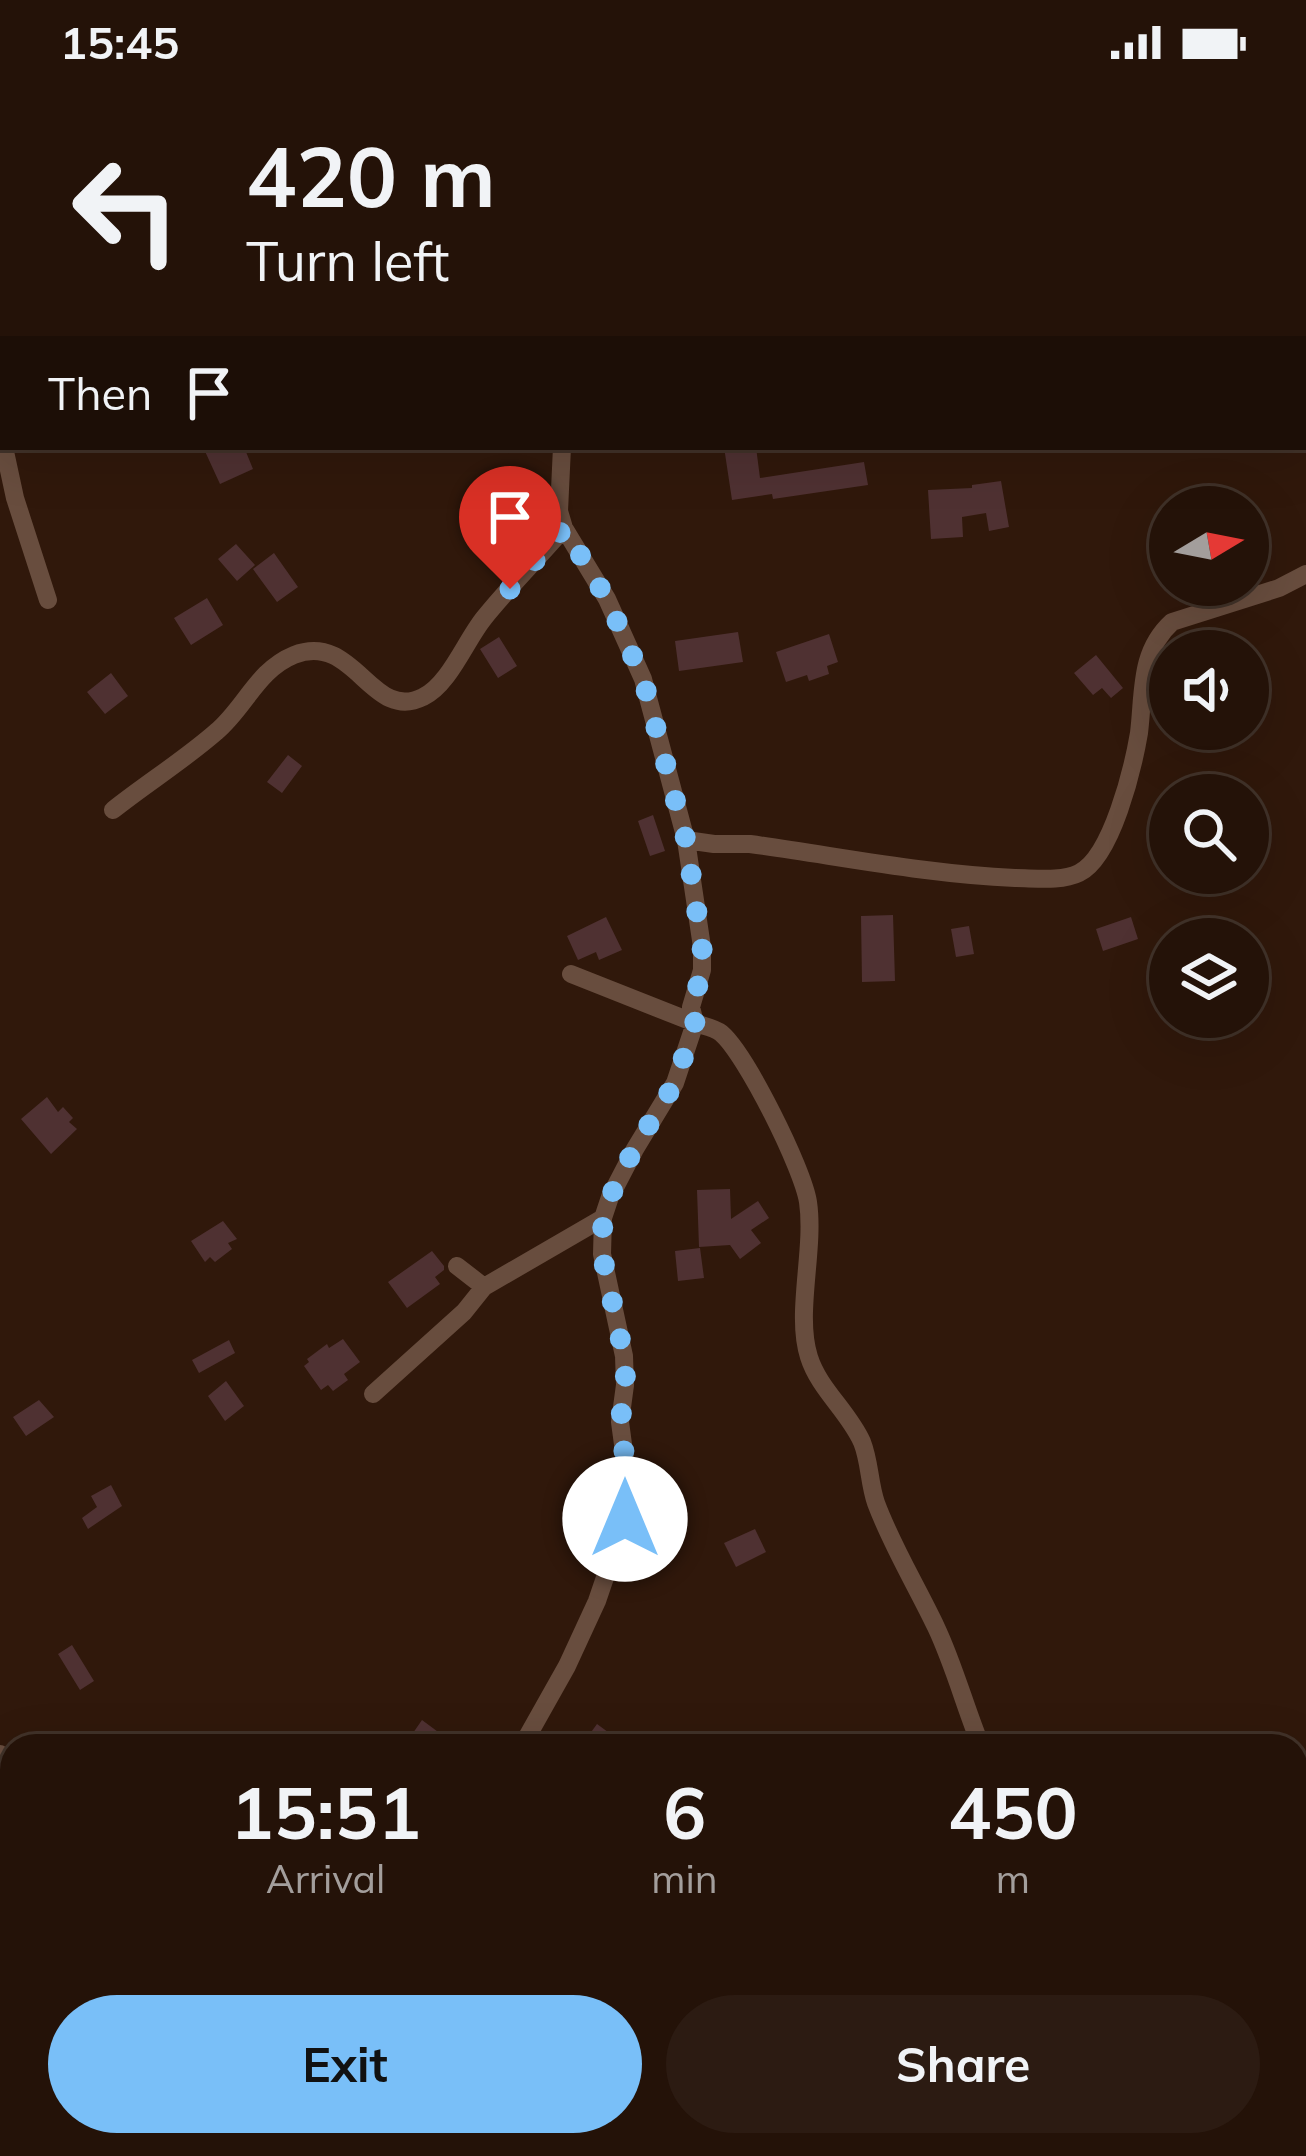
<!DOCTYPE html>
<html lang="en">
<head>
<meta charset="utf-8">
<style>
  body { margin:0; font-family:Mulish,sans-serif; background:#2c1b12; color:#f1f3f6; height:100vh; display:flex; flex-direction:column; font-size:45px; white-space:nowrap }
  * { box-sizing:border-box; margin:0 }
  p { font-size:39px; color:#a39e9c }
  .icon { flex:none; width:66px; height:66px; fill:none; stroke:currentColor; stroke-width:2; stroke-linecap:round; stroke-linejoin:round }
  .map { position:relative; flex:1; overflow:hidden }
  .panel { position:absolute; left:0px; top:1650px; width:1308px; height:423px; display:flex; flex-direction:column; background:#241208; border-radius:36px 36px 0 0; box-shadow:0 12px 48px #0002,0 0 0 3px #413229 }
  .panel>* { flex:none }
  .banner { position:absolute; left:0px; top:0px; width:1308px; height:366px; box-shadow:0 12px 48px #0002,0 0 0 3px #413229; background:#241208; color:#f1f3f6; overflow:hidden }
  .needle { width:78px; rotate:80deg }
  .tools { position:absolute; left:1149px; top:402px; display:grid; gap:24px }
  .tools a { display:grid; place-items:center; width:120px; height:120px; border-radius:50%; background:#241208; box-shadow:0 12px 48px #0002,0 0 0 3px #413229; font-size:60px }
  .pin { position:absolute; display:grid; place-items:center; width:102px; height:102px; color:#fff; margin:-123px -51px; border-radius:50% 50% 50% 0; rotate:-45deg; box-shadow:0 0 12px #0007 }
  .pin .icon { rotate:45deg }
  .me { position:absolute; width:132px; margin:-66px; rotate:0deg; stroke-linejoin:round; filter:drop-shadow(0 0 9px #0008) }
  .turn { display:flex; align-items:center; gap:42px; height:252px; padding:0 48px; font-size:54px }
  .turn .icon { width:156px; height:156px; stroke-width:2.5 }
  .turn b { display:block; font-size:84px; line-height:102px }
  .then { display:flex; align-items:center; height:114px; padding:0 48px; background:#0003; gap:24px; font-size:45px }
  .eta { display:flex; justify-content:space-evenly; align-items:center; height:204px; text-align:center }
  .eta b { font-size:72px; font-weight:700; line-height:84px }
  .primary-button { display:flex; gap:24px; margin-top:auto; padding:24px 48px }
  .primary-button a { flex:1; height:138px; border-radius:72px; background:#79bff8; color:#111; font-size:48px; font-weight:700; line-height:138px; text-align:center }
  .primary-button a+a { background:#2c1b12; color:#f1f3f6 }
  .status { display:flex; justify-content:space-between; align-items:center; height:84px; padding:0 60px; background:#241208; direction:ltr }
  .status svg { height:33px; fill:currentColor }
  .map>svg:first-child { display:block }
  .building { fill:#4f3132 }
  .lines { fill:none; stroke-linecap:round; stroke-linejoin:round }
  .minor { stroke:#684d3e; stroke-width:18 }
  .major { stroke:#ac874a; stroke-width:21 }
  .route { stroke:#79bff8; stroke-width:21; stroke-dasharray:0 37.8 }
</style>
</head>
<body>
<div class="status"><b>15:45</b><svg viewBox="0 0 49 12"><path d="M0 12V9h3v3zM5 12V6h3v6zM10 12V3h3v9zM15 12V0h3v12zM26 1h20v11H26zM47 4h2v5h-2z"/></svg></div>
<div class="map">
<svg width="1306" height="2072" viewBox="0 0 1306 2072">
  <rect width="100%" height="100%" fill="#30180b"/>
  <!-- building -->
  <path class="building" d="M203 363H244L253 385 220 400Z
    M724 363H756L760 394 864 378 868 401 773 415 772 410 732 416Z
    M1001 397 1009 443 989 447 986 429 962 433 963 453 931 455 928 406 972 404V401Z
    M236 460 255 481 237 497 218 475Z
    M274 469 298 503 277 518 253 485Z
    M207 514 223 541 191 561 174 534Z
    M738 548 743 578 679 587 675 557Z
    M829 550 838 578 827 582 829 590 809 597 807 591 786 598 776 568Z
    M499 553 517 582 498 594 480 565Z
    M1096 571 1123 604 1111 614 1102 604 1093 611 1074 589Z
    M111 589 128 612 105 630 87 608Z
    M288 671 302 682 282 709 267 698Z
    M653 731 665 767 650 772 638 737Z
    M893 831 895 897 862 898 861 832Z
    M606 833 622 866 599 876 596 868 578 876 567 852Z
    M1131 833 1138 855 1103 867 1096 845Z
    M969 842 974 870 956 873 951 845Z
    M47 1013 58 1028 63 1023 73 1034 69 1038 77 1045 51 1070 21 1035Z
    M730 1105 731 1135 758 1117 769 1134 751 1146 761 1159 740 1175 730 1161 699 1163 697 1106Z
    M223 1137 237 1155 228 1159 232 1165 215 1178 210 1173 205 1178 191 1157Z
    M700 1164 704 1194 678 1197 675 1167Z
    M432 1167 444 1182V1186L435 1193 440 1200 407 1224 388 1198Z
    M343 1255 360 1278 344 1290 348 1296 333 1307 328 1301 321 1306 304 1282 309 1278 307 1275 327 1260 329 1264Z
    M229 1256 235 1269 199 1289 192 1276Z
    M226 1297 244 1322 225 1337 208 1312Z
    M39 1316 54 1333 26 1352 13 1333Z
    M111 1401 122 1422 88 1445 82 1434 97 1423 91 1412Z
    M755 1445 766 1468 736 1483 724 1459Z
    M72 1561 94 1597 80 1606 58 1570Z
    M422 1636 457 1662H404Z
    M597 1640 627 1662H581Z"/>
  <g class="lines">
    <!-- minor -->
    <path class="minor" d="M530 0V3
      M1302 0V3
      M1120 3 1130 0
      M4 363 15 414 48 516
      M562 363 559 427 564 444 607 515 643 595 686 756 702 863V886L691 923 695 939C703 942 715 944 721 949 746 970 803 1085 808 1118 815 1166 795 1230 809 1273 819 1305 848 1327 862 1358 870 1378 869 1399 876 1419 892 1462 916 1501 936 1543 954 1581 965 1623 981 1662
      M113 726C147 699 184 676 216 648 245 624 257 586 294 571 355 547 371 639 423 613 449 601 466 556 484 534 509 503 538 474 564 444
      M686 756 714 760H750C838 772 926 790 1015 794 1034 794 1061 798 1079 789 1112 773 1133 684 1139 649 1144 608 1139 568 1172 538L1279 504 1306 490
      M457 1182 484 1203
      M373 1310 464 1228 484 1203 603 1134
      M522 1662 567 1582 597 1517 625 1435 627 1390 620 1338 625 1301 624 1272 602 1170 603 1134 610 1113 635 1065 675 999 695 939 571 890
      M0 1670 12 1680
      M433 2061 434 2072
      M1104 2061 1108 2072
      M99 2072 109 2061"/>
    <!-- major -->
    <path class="major" d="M241 3 244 0
      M0 246 3 243"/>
  </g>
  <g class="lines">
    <!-- route -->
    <path class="route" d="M510 505 564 444 607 515 643 595 686 756 702 862 703 886 691 923 695 939 675 999 634 1065 610 1113 603 1134 602 1170 624 1272 626 1301 620 1338 627 1390 625 1435"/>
  </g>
</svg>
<div class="tools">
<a><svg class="needle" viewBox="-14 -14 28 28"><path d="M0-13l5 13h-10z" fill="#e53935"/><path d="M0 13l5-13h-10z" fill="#a39e9c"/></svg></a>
<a><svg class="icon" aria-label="sound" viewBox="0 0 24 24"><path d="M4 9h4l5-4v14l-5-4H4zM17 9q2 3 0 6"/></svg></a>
<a><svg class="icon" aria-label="search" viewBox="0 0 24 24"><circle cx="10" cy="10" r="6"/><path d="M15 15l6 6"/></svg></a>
<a><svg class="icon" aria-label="layers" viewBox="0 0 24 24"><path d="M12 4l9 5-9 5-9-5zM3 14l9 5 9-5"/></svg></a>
</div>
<div class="pin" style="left:510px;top:505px;background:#d93025"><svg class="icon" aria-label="arrive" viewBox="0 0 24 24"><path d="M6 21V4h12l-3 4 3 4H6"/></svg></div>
<svg class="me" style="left:625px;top:1435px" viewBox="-20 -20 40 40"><circle r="19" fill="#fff"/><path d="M0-13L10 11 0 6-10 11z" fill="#79bff8"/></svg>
<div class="banner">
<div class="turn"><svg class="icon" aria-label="left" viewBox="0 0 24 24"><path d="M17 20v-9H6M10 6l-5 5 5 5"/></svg><div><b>420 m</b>Turn left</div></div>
<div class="then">Then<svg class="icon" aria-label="arrive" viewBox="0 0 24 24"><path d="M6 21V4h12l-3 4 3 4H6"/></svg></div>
</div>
<section class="panel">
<div class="eta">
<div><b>15:51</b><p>Arrival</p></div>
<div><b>6</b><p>min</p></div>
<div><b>450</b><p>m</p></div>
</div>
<div class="primary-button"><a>Exit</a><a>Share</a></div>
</section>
</div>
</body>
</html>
